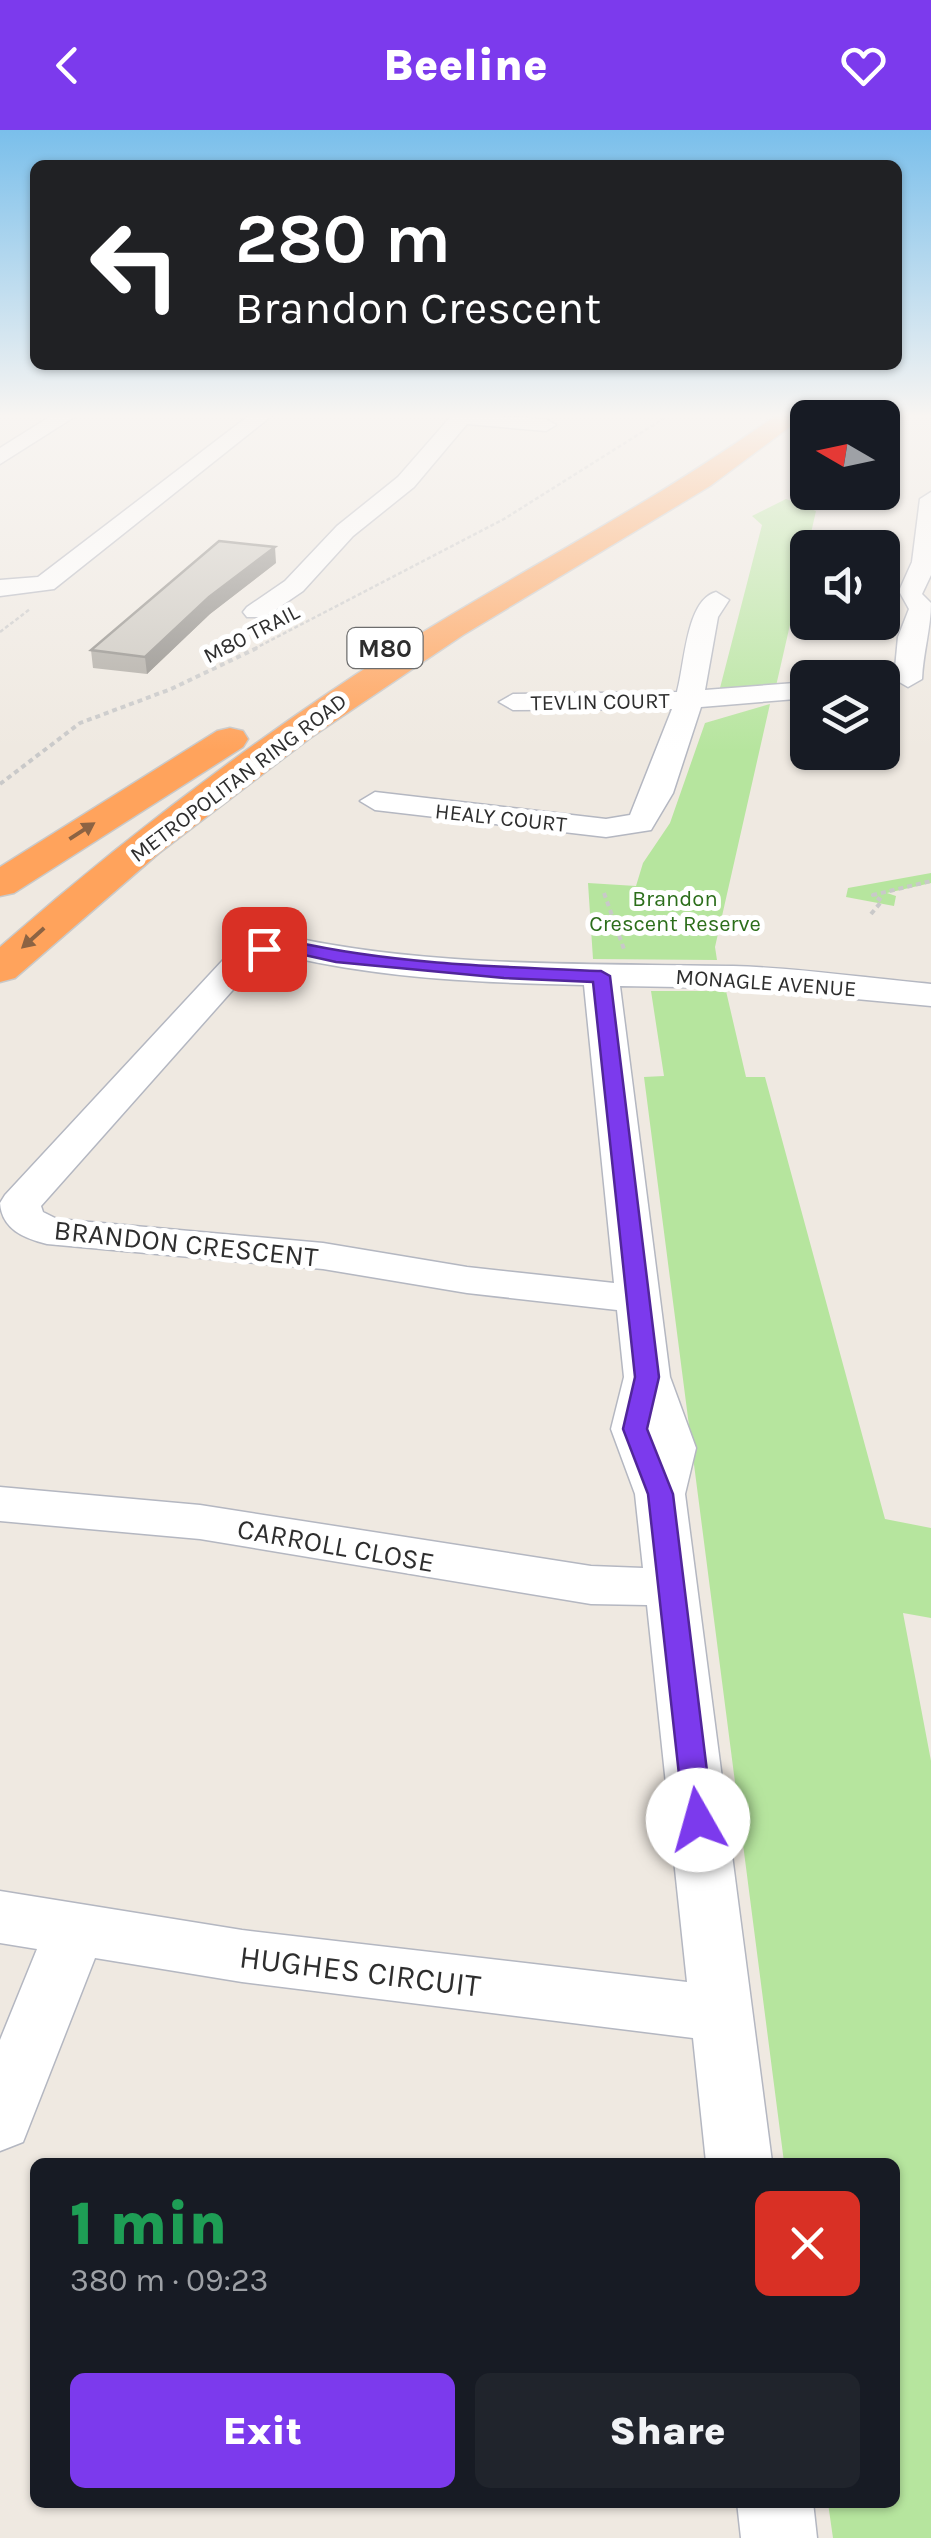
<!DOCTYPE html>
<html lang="en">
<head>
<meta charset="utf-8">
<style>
  body { margin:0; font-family:Karla,sans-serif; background:#20242c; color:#f1f3f6; height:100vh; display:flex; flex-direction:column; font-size:38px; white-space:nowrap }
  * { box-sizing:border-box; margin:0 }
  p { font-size:32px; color:#9ea1a6 }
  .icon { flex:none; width:55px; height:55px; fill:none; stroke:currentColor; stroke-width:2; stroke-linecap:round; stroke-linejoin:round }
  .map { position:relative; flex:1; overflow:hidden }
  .drawer { position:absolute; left:30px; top:2028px; width:870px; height:350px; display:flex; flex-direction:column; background:#171b24; border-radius:15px; box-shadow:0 2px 8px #0004 }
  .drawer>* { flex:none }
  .banner { position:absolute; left:30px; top:30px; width:872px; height:210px; border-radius:15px; box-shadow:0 2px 8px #0004; background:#202124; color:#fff; overflow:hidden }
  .needle { width:65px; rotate:279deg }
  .fabs { position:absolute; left:790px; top:270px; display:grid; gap:20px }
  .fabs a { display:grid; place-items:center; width:110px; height:110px; border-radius:15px; background:#171b24; box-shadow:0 2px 8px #0004; font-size:50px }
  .pin { position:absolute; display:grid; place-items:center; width:85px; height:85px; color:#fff; margin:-42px; border-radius:20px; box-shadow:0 5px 15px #0006 }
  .me { position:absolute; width:110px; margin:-55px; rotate:353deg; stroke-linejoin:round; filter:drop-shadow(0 0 8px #0008) }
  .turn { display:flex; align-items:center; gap:35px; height:210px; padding:0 40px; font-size:45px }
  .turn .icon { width:130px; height:130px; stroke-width:2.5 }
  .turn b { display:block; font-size:70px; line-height:85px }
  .round { display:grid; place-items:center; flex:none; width:105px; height:105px; border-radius:15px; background:#20242c }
  .overview { display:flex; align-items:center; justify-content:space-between; height:170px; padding:0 40px }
  h1 { font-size:60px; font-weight:800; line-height:75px; color:#1e9e55 }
  .action { display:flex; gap:20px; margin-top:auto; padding:20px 40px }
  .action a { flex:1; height:115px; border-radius:15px; background:#7c3aed; color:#fff; font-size:40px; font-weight:800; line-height:115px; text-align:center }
  .action a+a { background:#20242c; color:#f1f3f6 }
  header { display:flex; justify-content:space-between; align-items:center; height:130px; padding:0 40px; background:#7c3aed; color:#fff; font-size:45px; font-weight:800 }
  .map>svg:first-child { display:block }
  .green { fill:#b6e59e }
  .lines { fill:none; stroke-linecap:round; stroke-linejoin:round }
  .minor-casing { stroke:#b4b7c1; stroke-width:3 }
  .highway-casing { stroke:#c9c9c9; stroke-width:3 }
  .path-far1 { stroke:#c9c9c9; stroke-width:2.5; stroke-dasharray:4 2.5; stroke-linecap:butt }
  .path { stroke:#c9c9c9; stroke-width:4; stroke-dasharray:5 4; stroke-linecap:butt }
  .minor { fill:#fff; fill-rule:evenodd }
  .highway { fill:#ffa35c; fill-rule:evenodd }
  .wall { fill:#afaba4 }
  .shaded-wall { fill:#8e8b86 }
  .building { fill:#cbc7bf; stroke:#8e8b86; stroke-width:2.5 }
  .oneway { fill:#8c6343 }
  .route { fill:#7c3aed; stroke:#51269a; stroke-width:2.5 }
  .labels { text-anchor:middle; stroke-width:10; stroke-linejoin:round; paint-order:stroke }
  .far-street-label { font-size:22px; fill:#2e2e2e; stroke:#fff }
  .far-park-label { font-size:22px; fill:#2c6e1b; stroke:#fff }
  .shield { fill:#fff; stroke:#6d6d6d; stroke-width:2.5 }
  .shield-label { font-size:25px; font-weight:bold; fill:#2e2e2e }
  .street-label { font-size:28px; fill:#2e2e2e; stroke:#fff }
  .near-street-label { font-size:32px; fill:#2e2e2e; stroke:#fff }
</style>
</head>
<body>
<header><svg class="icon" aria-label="back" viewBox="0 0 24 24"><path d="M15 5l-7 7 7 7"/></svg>Beeline<svg class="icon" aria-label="heart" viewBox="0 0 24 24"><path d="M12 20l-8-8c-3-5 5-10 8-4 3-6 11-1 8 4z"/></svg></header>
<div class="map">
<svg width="931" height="2408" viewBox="0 0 931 2408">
  <rect width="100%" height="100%" fill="#efe9e1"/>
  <!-- green -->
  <path class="green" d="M786 369 816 381 776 556 720 558 762 395 752 386Z
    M770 574 715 817 717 830 593 829 588 753 636 756 643 733 670 693 705 593Z
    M931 743V753L887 763 896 766 894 776 846 767 848 758Z
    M651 861H726L746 947H765L885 1389 931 1398V1488L903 1483 931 1631V2408H833L828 2373 895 2372V2032H784L644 947 664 946Z"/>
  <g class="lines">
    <defs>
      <path id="minor" d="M54 284H79L0 334V318Z
        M251 284H274L54 459 0 466V450L38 447Z
        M453 284 546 289 556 295 546 301 467 294 414 357 353 406 303 461 265 487H247L243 482 247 477 285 451 337 396 398 347Z
        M931 362V445L922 464 931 473C931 498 923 523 922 549L908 557 894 549 898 507 909 479 899 461 912 432 920 369Z
        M716 462 729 470 718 487 705 560 808 552V568L701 577 673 663 651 700 606 707 375 680 360 671 375 662 606 689 630 685 672 579 513 580 499 572 513 564 677 562C685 534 686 470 716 462Z
        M291 807C435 838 586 833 733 836 799 838 865 848 931 854V876L739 858 620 856 670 1247 696 1318 685 1364 772 2032H706L693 1908 242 1852 95 1828 23 2012 0 2021V1910L37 1819 0 1813V1761L242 1800 687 1852 647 1475 591 1474 200 1409 0 1391V1357L200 1375 591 1436 643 1438 635 1364 611 1299 624 1247 617 1180 467 1163 323 1139 47 1114C23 1108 2 1099 0 1073L5 1065 223 830 243 815ZM291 827C386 849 487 853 584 855L614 1153 467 1137 323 1113 57 1089 43 1082 41 1076 247 844 265 831Z
        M737 2372H813L817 2408H741Z"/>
      <path id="highway" d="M778 284H807L710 356 463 505 310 608 159 723 15 848 0 852V817C123 709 252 611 389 523 518 442 654 373 778 284Z
        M230 598 243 601 248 609 243 617 14 763 0 766V737L217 601Z"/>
    </defs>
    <!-- minor casing -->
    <use href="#minor" class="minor-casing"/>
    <!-- highway casing -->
    <use href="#highway" class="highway-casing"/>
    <!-- path-far1 -->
    <path class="path-far1" d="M0 502 30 479
      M254 519 504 389 671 284"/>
    <!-- path -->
    <path class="path" d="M0 654 80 593 171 559 259 517
      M604 763 625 822
      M871 784 882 771 873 765 931 751
      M242 798 249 791 263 795"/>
    <!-- minor -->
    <use href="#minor" class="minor"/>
    <!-- highway -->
    <use href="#highway" class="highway"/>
  </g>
  <!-- wall -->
  <path class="wall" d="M276 433 210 484 147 544 93 538 91 520Z"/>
  <!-- shaded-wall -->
  <path class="shaded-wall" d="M275 417 276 433 210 484 147 544 145 527 209 467Z"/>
  <!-- building -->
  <path class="building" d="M219 411 275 417 209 467 145 527 91 520Z"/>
  <!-- one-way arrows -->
  <defs><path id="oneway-solid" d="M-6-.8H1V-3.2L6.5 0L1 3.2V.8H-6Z" transform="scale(2.5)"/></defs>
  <g class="oneway">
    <use href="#oneway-solid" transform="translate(82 701) rotate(-33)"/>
    <use href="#oneway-solid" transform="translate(33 808) rotate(138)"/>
  </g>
  <!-- sky -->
  <linearGradient id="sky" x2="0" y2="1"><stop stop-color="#7abfeb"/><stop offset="0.46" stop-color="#f8f5f2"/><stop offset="1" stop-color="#f8f5f2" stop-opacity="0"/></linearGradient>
  <rect width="931" height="621" fill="url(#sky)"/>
  <!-- route -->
  <path class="route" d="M291 811C392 834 498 837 601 841L610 846 659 1247 647 1299 673 1364 713 1690 709 1698H688L684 1690 648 1364 623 1299 635 1247 593 852 504 848 336 832 291 822 264 824 256 819Z"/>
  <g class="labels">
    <!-- far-street labels -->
    <g class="far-street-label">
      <text transform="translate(251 503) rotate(-27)" y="8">M80 TRAIL</text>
      <text transform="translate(600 571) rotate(-1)" y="8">TEVLIN COURT</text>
      <text transform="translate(238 647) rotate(-37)" y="8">METROPOLITAN RING ROAD</text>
      <text transform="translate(501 687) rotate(6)" y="8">HEALY COURT</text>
      <text transform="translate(766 852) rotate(4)" y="8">MONAGLE AVENUE</text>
    </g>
    <!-- far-park labels -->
    <g class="far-park-label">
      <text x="675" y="776">Brandon<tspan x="675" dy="25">Crescent Reserve</tspan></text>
    </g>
    <!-- shield labels -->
    <rect class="shield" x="347.5" y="498" width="75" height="40" rx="8"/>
    <g class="shield-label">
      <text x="385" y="527">M80</text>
    </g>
    <!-- street labels -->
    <g class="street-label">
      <text transform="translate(186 1113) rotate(6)" y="10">BRANDON CRESCENT</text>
      <text transform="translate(336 1415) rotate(10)" y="10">CARROLL CLOSE</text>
    </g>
    <!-- near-street labels -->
    <g class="near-street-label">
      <text transform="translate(360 1841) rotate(7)" y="11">HUGHES CIRCUIT</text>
    </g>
  </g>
</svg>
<div class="fabs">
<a><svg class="needle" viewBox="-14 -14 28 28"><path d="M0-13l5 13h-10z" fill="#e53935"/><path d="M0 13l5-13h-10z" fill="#9ea1a6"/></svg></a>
<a><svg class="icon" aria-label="sound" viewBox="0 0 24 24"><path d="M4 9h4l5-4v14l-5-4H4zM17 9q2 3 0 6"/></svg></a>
<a><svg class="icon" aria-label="layers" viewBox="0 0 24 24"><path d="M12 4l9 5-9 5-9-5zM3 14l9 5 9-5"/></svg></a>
</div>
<div class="pin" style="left:264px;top:819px;background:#d93025"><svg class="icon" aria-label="arrive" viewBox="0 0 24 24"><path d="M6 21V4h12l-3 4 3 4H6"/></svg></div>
<svg class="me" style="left:698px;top:1690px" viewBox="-20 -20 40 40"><circle r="19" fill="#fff"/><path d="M0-13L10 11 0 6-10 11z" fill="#7c3aed"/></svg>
<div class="banner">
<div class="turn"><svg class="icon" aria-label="left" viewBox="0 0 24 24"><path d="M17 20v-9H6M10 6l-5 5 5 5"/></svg><div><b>280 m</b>Brandon Crescent</div></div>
</div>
<section class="drawer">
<div class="overview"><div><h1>1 min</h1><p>380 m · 09:23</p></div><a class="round" style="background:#d93025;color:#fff"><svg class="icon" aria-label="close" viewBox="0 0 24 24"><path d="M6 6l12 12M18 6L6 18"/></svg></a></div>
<div class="action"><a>Exit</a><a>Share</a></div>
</section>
</div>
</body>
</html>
